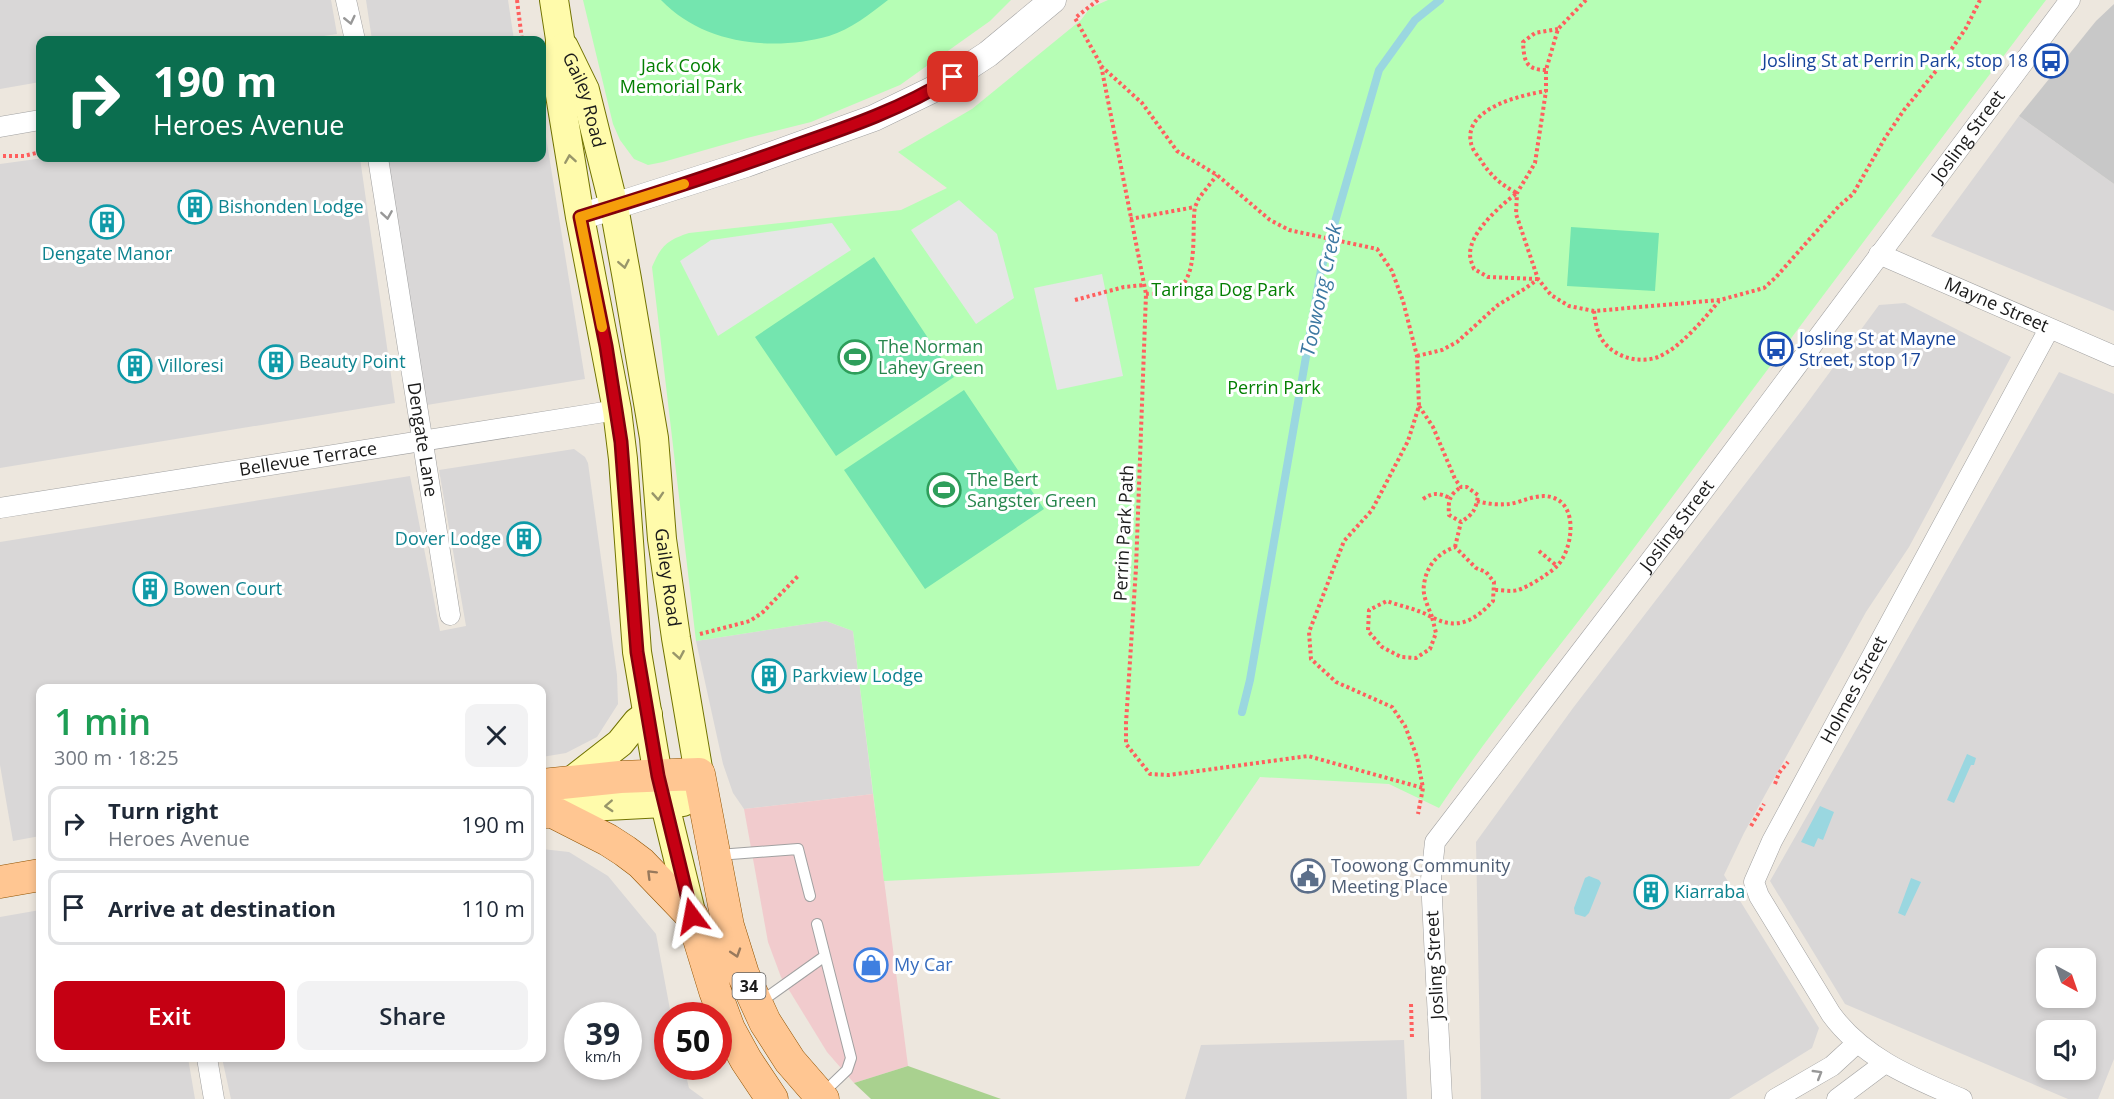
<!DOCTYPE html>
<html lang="en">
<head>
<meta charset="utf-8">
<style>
  body { margin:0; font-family:"Open Sans",sans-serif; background:#f2f2f3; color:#1f2937; height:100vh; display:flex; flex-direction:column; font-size:22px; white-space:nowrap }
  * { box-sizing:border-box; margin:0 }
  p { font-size:20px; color:#747a83 }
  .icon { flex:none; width:33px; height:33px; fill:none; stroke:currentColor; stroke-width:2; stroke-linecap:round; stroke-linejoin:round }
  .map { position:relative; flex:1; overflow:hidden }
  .sheet { position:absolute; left:36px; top:684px; width:510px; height:378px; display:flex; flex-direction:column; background:#fff; border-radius:12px; box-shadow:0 3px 9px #0003 }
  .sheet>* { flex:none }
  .top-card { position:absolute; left:36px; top:36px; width:510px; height:126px; border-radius:12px; box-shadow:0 3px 9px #0003; background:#0b6e4f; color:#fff; overflow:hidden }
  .needle { width:39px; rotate:140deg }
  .controls { position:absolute; left:2036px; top:948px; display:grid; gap:12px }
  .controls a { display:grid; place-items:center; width:60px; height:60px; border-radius:12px; background:#fff; box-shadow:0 3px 9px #0003; font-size:30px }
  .speed { position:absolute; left:564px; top:1002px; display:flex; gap:12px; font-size:30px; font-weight:700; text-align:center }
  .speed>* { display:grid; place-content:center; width:78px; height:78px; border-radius:50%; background:#fff; box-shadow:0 3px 9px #0003; line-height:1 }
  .speed small { font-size:15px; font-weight:400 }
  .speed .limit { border:9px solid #d22; background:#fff; color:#111 }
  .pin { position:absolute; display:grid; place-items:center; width:51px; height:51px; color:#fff; margin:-26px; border-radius:12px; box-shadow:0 3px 9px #0006 }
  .me { position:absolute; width:66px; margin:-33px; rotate:347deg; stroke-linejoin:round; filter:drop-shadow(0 0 4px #0008) }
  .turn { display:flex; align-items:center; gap:21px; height:126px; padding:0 18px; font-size:27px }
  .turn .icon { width:78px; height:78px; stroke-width:2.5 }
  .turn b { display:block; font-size:42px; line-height:51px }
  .round { display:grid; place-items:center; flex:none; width:63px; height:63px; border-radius:12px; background:#f2f2f3 }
  .headline { display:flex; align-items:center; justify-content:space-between; height:102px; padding:0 18px }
  h1 { font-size:36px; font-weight:600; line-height:45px; color:#1e9e55 }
  .action { display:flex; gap:12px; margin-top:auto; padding:12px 18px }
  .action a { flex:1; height:69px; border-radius:12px; background:#c50013; color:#fff; font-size:24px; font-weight:600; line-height:69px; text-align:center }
  .action a+a { background:#f2f2f3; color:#1f2937 }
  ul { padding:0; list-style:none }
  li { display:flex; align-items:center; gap:18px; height:75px; margin:0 12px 9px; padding:0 6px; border:3px solid #e0e1e3; border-radius:12px }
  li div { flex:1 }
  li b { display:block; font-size:22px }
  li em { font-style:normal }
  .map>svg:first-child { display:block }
  .residential { fill:#d9d7d7; fill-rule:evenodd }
  .commercial { fill:#f1cbcd }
  .religious { fill:#c8c8c8 }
  .forest { fill:#a9d18f }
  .park { fill:#b6feb5 }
  .pitch { fill:#74e5af }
  .parking { fill:#e6e6e6 }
  .water { fill:#9ad7e0 }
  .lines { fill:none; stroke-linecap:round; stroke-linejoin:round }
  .stream { stroke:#9ad7e0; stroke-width:8 }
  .service-casing { stroke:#a1a1a1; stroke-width:12 }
  .minor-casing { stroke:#a1a1a1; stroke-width:21 }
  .tertiary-casing { stroke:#a1a1a1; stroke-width:27 }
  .secondary-casing { stroke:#717300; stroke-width:30 }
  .primary-casing { stroke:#915300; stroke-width:33 }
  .path { stroke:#ff5f5e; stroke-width:4; stroke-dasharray:3 3; stroke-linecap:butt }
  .service { stroke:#fff; stroke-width:10 }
  .minor { stroke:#fff; stroke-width:20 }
  .tertiary { stroke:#fff; stroke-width:26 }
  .secondary { stroke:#fffbab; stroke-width:28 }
  .primary { stroke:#ffc692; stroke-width:32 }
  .oneway { stroke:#989898 }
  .oneway2 { stroke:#98966a }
  .oneway3 { stroke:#98795c }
  .route-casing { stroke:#80000c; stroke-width:15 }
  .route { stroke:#c50013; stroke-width:10 }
  .slow { stroke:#f59e0b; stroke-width:10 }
  .labels { text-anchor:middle; stroke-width:6; stroke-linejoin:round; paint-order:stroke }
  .shield { fill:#fff; stroke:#5f5f5f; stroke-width:1.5 }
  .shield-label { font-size:16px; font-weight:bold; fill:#1a1a1a }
  .transit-label { font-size:18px; fill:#164399; stroke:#fff; text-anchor:end }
  .park-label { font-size:18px; fill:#037f02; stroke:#fff }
  .street-label { font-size:18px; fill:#1a1a1a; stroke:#fff }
  .culture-label { font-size:18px; fill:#0d838f; stroke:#fff; text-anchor:start }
  .leisure-label { font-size:18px; fill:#27864d; stroke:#fff; text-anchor:start }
  .service-label { font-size:18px; fill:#4e5e75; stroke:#fff; text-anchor:start }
  .shop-label { font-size:18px; fill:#366cbe; stroke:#fff; text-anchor:start }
  .water-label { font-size:20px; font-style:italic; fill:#3b78a1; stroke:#fff }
</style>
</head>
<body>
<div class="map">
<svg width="2114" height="1099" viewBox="0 0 2114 1099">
  <rect width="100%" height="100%" fill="#ede7de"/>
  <!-- residential -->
  <path class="residential" d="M0 0H331L337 34 297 40H40V82L0 89Z
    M366 0H508L514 40H372Z
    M542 112 585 379 427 405 387 158H542Z
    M2019 116 2114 184V311L1931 236Z
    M44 158H360L395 403 0 468V164Z
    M1905 303 2011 357 1909 547 1866 612 1744 833 1724 875 1819 1028 1812 1048 1729 1099H1481L1476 842 1573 708 1805 406 1879 305Z
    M2059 372 2114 394V1059L2098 1099H2068L1845 1004 1770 881ZM2046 958H2085V998H2046ZM2046 1030H2085V1070H2046Z
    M574 449 585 457 588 463 617 675 618 704 597 737 566 753 542 757V688H40V836L13 841 0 765V542L410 476 440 631 466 626 439 470Z
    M826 621 853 631 873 794 744 809 733 793 723 764 696 641Z
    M542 849 569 852 608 876 656 934 671 1015 668 1016V1066L684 1067 689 1088 704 1099H231L222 1058H542ZM578 1016H628V1066H578Z
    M40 910V1058H188L195 1099H0V917Z
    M1404 1040 1407 1099H1185L1201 1045Z"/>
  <!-- commercial -->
  <path class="commercial" d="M873 794 908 1066 854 1083 827 1052 781 977 768 942 744 809Z"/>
  <!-- religious -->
  <path class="religious" d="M2114 4V184L2019 116 2096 21Z"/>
  <!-- forest -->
  <path class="forest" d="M908 1066 1001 1099H871L854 1083Z"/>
  <!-- park -->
  <path class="park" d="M583 0H1011L990 21 900 85 811 122 747 138 663 162 648 165 634 159 620 140 613 124Z
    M1108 0H2046C1905 186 1765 373 1625 560 1563 643 1497 722 1439 808L1389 784 1260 777 1199 866 884 881 853 631 826 621 696 641 652 267C661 246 667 240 689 233L901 210 947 188 898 152 972 109 1081 20 1090 8Z"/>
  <!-- pitch -->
  <path class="pitch" d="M661 0H888C870 14 851 29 829 36 772 52 703 44 661 0Z
    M1571 227 1659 233 1655 291 1567 286Z
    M874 257 954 377 836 456 755 337Z
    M964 390 1044 509 925 589 844 470Z"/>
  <!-- parking -->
  <path class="parking" d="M959 200 997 234 1014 298 976 324 911 230Z
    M832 223 851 250 718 336 680 261 711 240Z
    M1102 274 1123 376 1057 390 1034 288Z"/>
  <!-- water -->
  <path class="water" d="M1967 754 1976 758 1974 765H1971L1954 803 1947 800Z
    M1820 806 1834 812 1823 840 1818 838 1814 847 1801 842Z
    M1589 876 1599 880 1601 883 1589 913 1585 917 1575 914 1574 908 1585 878Z
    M1911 878 1921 882 1905 916 1898 913Z"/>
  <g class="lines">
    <!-- stream -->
    <path class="stream" d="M1242 712 1250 680 1321 270 1379 70 1415 20 1440 0"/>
    <defs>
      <path id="service" d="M718 855 798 849 810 896
        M817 924 851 1058 847 1070 822 1094
        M759 1003 825 956"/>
      <g id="minor">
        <path d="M346 0 355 40"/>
        <path d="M0 127 40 120"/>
        <path id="s1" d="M378 158 450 615"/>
        <path id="s2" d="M1879 254 2114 356"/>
        <path id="s3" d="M0 508 617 410"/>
        <path d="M207 1058 214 1099"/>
        <path id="s4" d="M1442 1099 1431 879 1435 842 1692 506 2070 0"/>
        <path d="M1775 1099 1832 1066 1857 1043"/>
        <path d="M1837 1099 1885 1063"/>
        <path id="s5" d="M1962 1099C1913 1078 1863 1058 1831 1014L1759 896 1754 882 1772 841 2049 329"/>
      </g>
      <path id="tertiary" d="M580 217 746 164 874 118 936 88 988 54 1053 0"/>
      <g id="secondary">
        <path d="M554 0 560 39V95L580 217 617 410 623 459 637 652 658 776 692 916"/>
        <path id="s6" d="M564 47 585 90 614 207 627 279 654 438 662 539 676 638 699 774"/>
        <path d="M570 782 620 743 637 722 648 714"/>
        <path d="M553 812 587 807 683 802"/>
      </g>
      <path id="primary" d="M542 785 620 777 699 774 728 926 743 974 765 1022 790 1061 823 1099
        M542 812H553L608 840 625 851 641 863 692 916 715 991 729 1029 746 1060 772 1099
        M0 882 40 875"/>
    </defs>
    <!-- service casing -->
    <use href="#service" class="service-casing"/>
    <!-- minor casing -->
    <use href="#minor" class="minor-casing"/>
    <!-- tertiary casing -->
    <use href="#tertiary" class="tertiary-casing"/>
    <!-- secondary casing -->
    <use href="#secondary" class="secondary-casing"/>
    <!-- primary casing -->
    <use href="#primary" class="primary-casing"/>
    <!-- path -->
    <path class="path" d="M517 0 522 40
      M1098 0 1075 18 1101 65 1146 294 1136 568 1126 723V744L1150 774 1169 775 1308 756 1423 788
      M1586 0 1558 29 1546 70V91L1535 163 1517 193 1516 214 1538 279 1551 295 1569 306 1594 311 1720 300 1764 288 1776 277 1839 206 1853 194 1885 138 1904 110 1940 66 1966 28 1980 0
      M1101 66 1142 103 1177 151 1217 175 1270 220 1289 230 1377 249 1392 271 1403 301 1417 356 1419 406 1408 441 1372 510 1344 541 1309 632 1311 659 1336 682 1392 707 1405 726 1417 757 1423 788 1418 814
      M1546 70C1525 70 1524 60 1523 42L1535 33 1558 29
      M3 156H24L40 152
      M1130 219 1195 207
      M1538 279 1488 277 1474 269C1472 264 1470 259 1470 254 1470 232 1500 206 1517 193 1501 185 1490 175 1480 159 1477 155 1472 149 1471 143 1463 108 1522 95 1546 91
      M1146 294C1154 293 1167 295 1174 291 1200 280 1191 230 1195 207L1199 198 1217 175
      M1075 300 1124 287 1144 285
      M1594 311C1595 318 1596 327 1599 334 1608 355 1636 365 1658 357 1680 348 1704 319 1719 301
      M1417 356 1442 350 1457 342 1498 305 1526 288 1538 279
      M1419 406 1433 427 1455 479 1461 487H1467L1478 495C1476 510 1473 514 1461 522L1449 515C1448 501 1449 495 1461 487
      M1423 499C1433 492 1439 493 1450 498
      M1477 501C1487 504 1499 505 1509 504 1523 502 1539 492 1554 498 1579 507 1572 551 1557 566 1549 574 1528 587 1518 590 1511 592 1502 590 1495 590
      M1455 547 1461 522
      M1539 551 1557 566
      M1432 617C1429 608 1422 596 1424 585 1426 566 1438 553 1455 547L1476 568 1486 572 1494 582 1493 601C1482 613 1467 626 1449 623 1438 622 1428 614 1418 611 1408 607 1397 605 1387 601L1369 610 1368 631 1382 647 1401 657 1416 658 1430 649 1436 633 1432 617
      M700 634 750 621 763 612 799 575
      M1775 784 1779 773 1788 762
      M1751 826 1764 804
      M1411 1004 1412 1038"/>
    <!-- service -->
    <use href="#service" class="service"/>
    <!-- minor -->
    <use href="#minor" class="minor"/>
    <!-- tertiary -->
    <use href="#tertiary" class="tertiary"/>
    <!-- secondary -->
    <use href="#secondary" class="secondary"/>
    <!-- primary -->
    <use href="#primary" class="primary"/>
  </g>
  <!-- one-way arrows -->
  <defs><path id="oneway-chevron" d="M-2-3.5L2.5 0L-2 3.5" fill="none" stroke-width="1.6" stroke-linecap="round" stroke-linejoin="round" transform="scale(1.5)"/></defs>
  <g class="oneway">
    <use href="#oneway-chevron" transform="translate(350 20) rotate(77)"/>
    <use href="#oneway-chevron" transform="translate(387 215) rotate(81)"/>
    <use href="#oneway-chevron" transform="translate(1818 1074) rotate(-31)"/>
  </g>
  <g class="oneway2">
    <use href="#oneway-chevron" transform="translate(570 159) rotate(-99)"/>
    <use href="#oneway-chevron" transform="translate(624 264) rotate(79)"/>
    <use href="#oneway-chevron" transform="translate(658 496) rotate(86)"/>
    <use href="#oneway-chevron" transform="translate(679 655) rotate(80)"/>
    <use href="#oneway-chevron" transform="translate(609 806) rotate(177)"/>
  </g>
  <g class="oneway3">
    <use href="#oneway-chevron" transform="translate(651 874) rotate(-135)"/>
    <use href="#oneway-chevron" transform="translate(736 953) rotate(72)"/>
  </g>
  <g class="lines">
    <defs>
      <path id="route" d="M692 916 658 776 637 652 621 442 606 346 580 217C652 195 723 172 794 146 849 127 904 108 953 77"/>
    </defs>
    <!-- route casing -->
    <use href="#route" class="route-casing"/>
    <!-- route -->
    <use href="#route" class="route"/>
    <!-- slow -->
    <path class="slow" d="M602 327 580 217 684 184"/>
  </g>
  <!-- icons -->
  <defs>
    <symbol id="bus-ring" viewBox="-11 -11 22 22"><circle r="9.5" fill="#fff" stroke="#1a4fb4" stroke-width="1.5"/><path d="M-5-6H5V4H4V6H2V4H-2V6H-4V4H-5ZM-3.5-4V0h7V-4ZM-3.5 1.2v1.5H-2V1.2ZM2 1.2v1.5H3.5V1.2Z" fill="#1a4fb4"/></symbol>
    <symbol id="building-ring" viewBox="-11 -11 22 22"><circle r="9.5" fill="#fff" stroke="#0f9aa8" stroke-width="1.5"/><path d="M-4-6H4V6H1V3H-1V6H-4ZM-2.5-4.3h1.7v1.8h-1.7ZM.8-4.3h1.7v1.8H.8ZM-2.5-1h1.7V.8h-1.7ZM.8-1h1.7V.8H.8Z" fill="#0f9aa8"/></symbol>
    <symbol id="stadium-ring" viewBox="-11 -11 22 22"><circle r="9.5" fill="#fff" stroke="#2e9e5b" stroke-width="1.5"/><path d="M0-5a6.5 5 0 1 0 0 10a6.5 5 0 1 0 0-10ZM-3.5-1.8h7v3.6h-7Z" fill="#2e9e5b"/></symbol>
    <symbol id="civic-ring" viewBox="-11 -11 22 22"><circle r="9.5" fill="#fff" stroke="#5c6f8a" stroke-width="1.5"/><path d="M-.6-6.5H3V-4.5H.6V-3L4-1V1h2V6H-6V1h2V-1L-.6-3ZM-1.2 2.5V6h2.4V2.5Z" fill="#5c6f8a"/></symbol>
    <symbol id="shop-ring" viewBox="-11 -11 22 22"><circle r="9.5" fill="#fff" stroke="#3f7fe0" stroke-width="1.5"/><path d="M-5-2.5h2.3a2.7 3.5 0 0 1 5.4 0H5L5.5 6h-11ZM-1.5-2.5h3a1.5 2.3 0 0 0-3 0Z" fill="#3f7fe0"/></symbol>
  </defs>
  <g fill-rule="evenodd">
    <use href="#bus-ring" x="2032" y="42" width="38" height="38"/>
    <use href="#building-ring" x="176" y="188" width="38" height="38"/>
    <use href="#building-ring" x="88" y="203" width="38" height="38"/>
    <use href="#bus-ring" x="1757" y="330" width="38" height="38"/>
    <use href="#stadium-ring" x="836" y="338" width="38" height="38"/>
    <use href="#building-ring" x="257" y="343" width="38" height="38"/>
    <use href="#building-ring" x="116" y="347" width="38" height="38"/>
    <use href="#stadium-ring" x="925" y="471" width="38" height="38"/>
    <use href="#building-ring" x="505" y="520" width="38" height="38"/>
    <use href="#building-ring" x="131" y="570" width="38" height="38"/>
    <use href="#building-ring" x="750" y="657" width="38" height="38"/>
    <use href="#civic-ring" x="1289" y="857" width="38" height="38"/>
    <use href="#building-ring" x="1632" y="873" width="38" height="38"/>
    <use href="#shop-ring" x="852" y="946" width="38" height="38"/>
  </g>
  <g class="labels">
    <!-- shield labels -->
    <rect class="shield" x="732.5" y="973" width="33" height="26" rx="4.5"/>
    <g class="shield-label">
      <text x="749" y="992">34</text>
    </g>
    <!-- transit labels -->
    <g class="transit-label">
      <text x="2028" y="67">Josling St at Perrin Park, stop 18</text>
      <text x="1799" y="345" text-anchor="start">Josling St at Mayne<tspan x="1799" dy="21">Street, stop 17</tspan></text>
    </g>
    <!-- park labels -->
    <g class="park-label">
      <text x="681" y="72">Jack Cook<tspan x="681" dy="21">Memorial Park</tspan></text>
      <text x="1223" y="296">Taringa Dog Park</text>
      <text x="1274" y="394">Perrin Park</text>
    </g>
    <!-- street labels -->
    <g class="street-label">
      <text dy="6" stroke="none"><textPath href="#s6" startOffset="57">Gailey Road</textPath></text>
      <text dy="6" stroke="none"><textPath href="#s4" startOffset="1142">Josling Street</textPath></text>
      <text dy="6" stroke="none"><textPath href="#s2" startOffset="128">Mayne Street</textPath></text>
      <text dy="6" stroke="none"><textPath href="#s1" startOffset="285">Dengate Lane</textPath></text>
      <text dy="6" stroke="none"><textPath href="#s3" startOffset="312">Bellevue Terrace</textPath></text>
      <text dy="6" stroke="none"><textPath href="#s4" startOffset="656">Josling Street</textPath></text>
      <text transform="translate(1124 533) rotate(-87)" y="6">Perrin Park Path</text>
      <text dy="6" stroke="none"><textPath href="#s6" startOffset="543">Gailey Road</textPath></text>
      <text dy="6" stroke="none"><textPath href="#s5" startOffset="528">Holmes Street</textPath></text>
      <text transform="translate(1435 965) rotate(-93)" y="6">Josling Street</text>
    </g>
    <!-- culture labels -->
    <g class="culture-label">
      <text x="218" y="213">Bishonden Lodge</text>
      <text x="107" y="260" text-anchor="middle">Dengate Manor</text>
      <text x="299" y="368">Beauty Point</text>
      <text x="158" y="372">Villoresi</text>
      <text x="501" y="545" text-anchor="end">Dover Lodge</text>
      <text x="173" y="595">Bowen Court</text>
      <text x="792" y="682">Parkview Lodge</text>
      <text x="1674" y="898">Kiarraba</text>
    </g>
    <!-- leisure labels -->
    <g class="leisure-label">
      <text x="878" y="353">The Norman<tspan x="878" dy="21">Lahey Green</tspan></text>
      <text x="967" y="486">The Bert<tspan x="967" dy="21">Sangster Green</tspan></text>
    </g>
    <!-- service labels -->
    <g class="service-label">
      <text x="1331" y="872">Toowong Community<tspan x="1331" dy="21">Meeting Place</tspan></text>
    </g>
    <!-- shop labels -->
    <g class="shop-label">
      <text x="894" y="971">My Car</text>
    </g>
    <!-- water labels -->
    <g class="water-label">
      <text transform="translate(1321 290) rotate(-78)" y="7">Toowong Creek</text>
    </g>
  </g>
</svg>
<div class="controls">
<a><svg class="needle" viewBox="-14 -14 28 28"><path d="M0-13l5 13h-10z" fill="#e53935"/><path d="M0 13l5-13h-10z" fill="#747a83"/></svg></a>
<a><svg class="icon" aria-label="sound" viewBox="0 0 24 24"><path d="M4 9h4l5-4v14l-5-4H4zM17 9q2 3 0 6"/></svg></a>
</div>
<div class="speed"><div>39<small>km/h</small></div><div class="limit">50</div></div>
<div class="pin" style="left:953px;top:77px;background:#d93025"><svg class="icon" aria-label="arrive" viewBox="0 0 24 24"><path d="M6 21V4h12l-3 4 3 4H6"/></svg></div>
<svg class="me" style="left:692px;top:916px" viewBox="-20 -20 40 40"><path d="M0-17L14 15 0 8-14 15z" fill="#c50013" stroke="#fff" stroke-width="4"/></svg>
<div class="top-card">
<div class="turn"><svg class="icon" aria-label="right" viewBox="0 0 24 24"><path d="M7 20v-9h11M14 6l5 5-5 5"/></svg><div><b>190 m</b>Heroes Avenue</div></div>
</div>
<section class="sheet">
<div class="headline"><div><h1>1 min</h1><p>300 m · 18:25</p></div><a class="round"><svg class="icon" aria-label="close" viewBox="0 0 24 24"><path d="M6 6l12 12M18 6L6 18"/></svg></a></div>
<ul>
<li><svg class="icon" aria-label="right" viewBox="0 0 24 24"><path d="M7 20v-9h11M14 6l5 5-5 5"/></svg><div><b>Turn right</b><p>Heroes Avenue</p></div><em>190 m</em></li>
<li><svg class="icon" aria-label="arrive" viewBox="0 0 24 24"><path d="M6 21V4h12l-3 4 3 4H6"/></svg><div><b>Arrive at destination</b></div><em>110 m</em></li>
</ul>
<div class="action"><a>Exit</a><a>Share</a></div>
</section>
</div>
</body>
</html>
